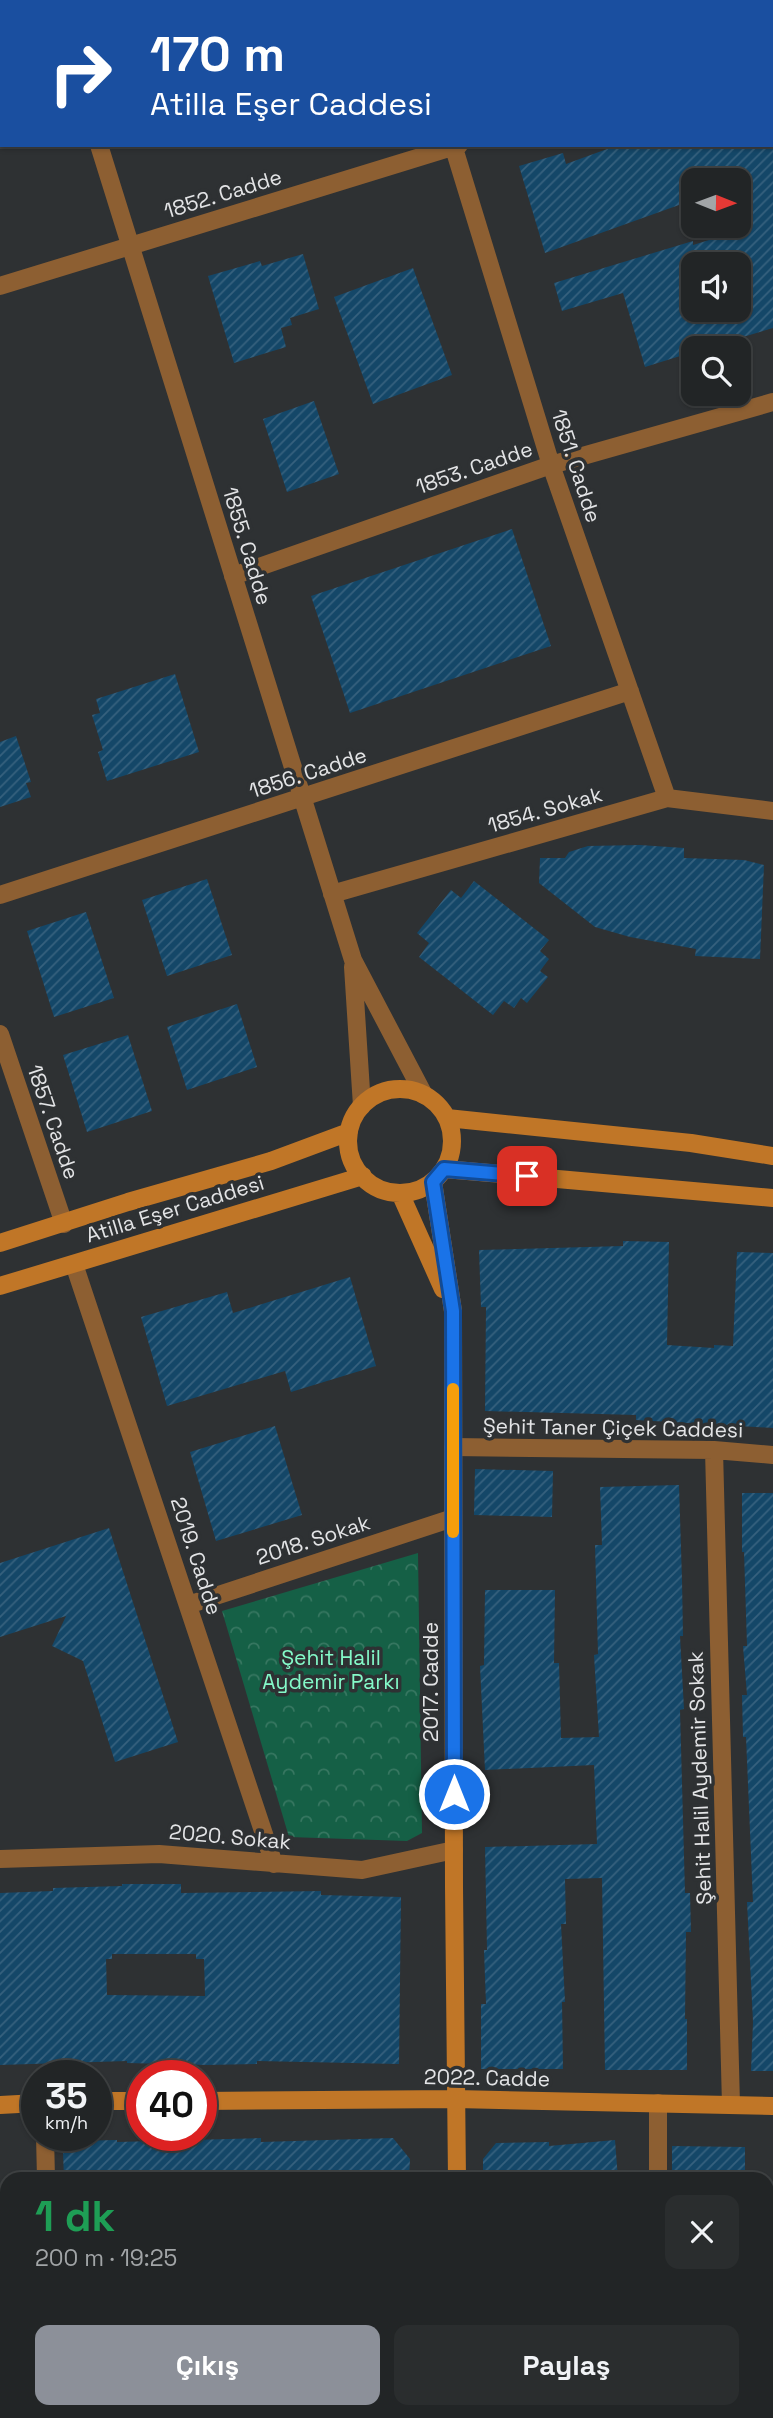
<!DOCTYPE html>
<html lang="tr">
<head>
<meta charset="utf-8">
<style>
  body { margin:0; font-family:"Space Grotesk",sans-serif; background:#2a2d2e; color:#f1f3f6; height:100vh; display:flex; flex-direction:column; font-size:26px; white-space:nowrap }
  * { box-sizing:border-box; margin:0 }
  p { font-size:23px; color:#a2a5a7 }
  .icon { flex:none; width:38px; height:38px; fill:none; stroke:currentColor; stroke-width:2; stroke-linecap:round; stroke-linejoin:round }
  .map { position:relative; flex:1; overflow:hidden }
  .drawer { position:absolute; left:0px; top:2172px; width:774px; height:247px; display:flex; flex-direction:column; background:#222526; border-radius:21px 21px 0 0; box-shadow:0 2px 5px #0004,0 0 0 2px #3f4243 }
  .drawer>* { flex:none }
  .top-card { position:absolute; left:0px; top:0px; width:774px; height:147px; box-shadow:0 2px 5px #0004,0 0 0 2px #3f4243; background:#1a4fa0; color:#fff; overflow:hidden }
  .needle { width:46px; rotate:91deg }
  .fabs { position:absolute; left:681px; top:168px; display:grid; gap:14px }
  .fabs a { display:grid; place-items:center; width:70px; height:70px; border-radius:14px; background:#222526; box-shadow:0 2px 5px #0004,0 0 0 2px #3f4243; font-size:35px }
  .speed { position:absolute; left:21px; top:2060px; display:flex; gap:14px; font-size:35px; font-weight:700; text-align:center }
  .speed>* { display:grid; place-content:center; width:91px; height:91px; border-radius:50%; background:#222526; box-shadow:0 2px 5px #0004,0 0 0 2px #3f4243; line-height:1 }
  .speed small { font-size:18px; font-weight:400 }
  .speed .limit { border:10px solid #d22; background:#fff; color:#111 }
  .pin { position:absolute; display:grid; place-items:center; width:60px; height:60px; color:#fff; margin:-30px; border-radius:14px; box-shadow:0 4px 10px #0006 }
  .me { position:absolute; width:77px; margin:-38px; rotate:0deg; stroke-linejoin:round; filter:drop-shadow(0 0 5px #0008) }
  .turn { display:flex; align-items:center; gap:24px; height:147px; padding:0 35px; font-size:32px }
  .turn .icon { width:91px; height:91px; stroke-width:2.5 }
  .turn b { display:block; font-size:49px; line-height:60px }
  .round { display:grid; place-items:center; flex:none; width:74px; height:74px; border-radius:14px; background:#2a2d2e }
  .overview { display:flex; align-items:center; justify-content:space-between; height:119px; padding:0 35px }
  h1 { font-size:42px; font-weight:700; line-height:52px; color:#1e9e55 }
  .cta { display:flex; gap:14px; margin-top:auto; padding:14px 35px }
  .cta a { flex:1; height:80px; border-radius:14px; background:#8c9099; color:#fff; font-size:28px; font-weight:700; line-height:80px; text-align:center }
  .cta a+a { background:#2a2d2e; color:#f1f3f6 }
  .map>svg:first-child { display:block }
  .park { fill:url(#park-crowns) }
  .building { fill:url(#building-hatch); fill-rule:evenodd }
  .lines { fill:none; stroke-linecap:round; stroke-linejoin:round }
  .street { stroke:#8d5f32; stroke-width:18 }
  .secondary { stroke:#c07627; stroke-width:18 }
  .route-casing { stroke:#114b97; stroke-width:18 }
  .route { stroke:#1a73e8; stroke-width:12 }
  .slow { stroke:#f59e0b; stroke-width:12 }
  .labels { text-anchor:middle; stroke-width:7; stroke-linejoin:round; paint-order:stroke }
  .street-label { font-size:21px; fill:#e3e4e6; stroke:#2e3133 }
  .park-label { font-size:21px; fill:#84fac9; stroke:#2e3133 }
</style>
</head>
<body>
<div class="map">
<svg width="773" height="2418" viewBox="0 0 773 2418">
  <defs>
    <pattern id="park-crowns" width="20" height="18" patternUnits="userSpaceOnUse" patternTransform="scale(1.75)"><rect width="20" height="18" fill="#156046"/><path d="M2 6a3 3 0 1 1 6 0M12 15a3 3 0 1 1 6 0" fill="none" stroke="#377761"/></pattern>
    <pattern id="building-hatch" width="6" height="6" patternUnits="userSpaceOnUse" patternTransform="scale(1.75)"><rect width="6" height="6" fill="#144768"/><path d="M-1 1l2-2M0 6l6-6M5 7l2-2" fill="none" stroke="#36617e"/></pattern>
  </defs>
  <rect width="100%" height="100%" fill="#2e3133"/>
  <!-- park -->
  <path class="park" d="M418 1553 422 1833 407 1841 289 1837 222 1611Z"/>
  <!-- building -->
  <path class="building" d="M618 145H773V328L706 348H693V352L645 367 623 293 562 311 554 283 693 241V245L738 231V180H693V200L545 253 519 166 563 153 566 164ZM685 264H738V310H693V291Z
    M303 254 319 309 290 318 292 325 281 328 286 347 234 363 208 276 260 261 262 266Z
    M413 268 452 375 373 404 334 297Z
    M314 401 339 474 287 492 263 419Z
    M512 529 551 646 350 713 311 596Z
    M175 674 199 752 107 781 98 752 103 750 92 715 100 713 96 699Z
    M16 736 31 782 26 783 31 797 0 807V742Z
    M640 845 684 848V858L744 860 764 865 760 959 695 956 696 949 630 937 595 927 539 883 540 858H565L569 852 588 846Z
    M207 879 232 955 167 976 142 900Z
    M474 881 549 940 540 951 549 959 540 971 548 977 527 1003 521 998 514 1008 504 1001 493 1015 419 957 429 943 417 933 451 890 461 898Z
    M86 912 114 998 54 1017 27 931Z
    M237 1004 257 1067 187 1090 167 1027Z
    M128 1035 152 1111 87 1132 63 1055Z
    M623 1241 669 1242 667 1345 714 1348V1345L733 1346 737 1252 773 1253V1428L636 1420V1415L485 1411 486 1307H481L479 1250 623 1246Z
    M350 1277 376 1366 291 1392 285 1371 167 1406 141 1317 227 1292 233 1313Z
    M275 1426 302 1515 216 1541 190 1452Z
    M475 1469 553 1471 552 1517 474 1515Z
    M679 1485 682 1580 683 1636H680L684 1709 680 1710 685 1893H690L691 1932H686L685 2019H687V2070H605L602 1878 565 1879 566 1924H561L565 2002H562L563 2069H481V2004H486L484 1950H487L485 1847 597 1844 594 1765 485 1770 480 1666 484 1665 485 1590H555L554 1663H559L561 1738 599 1737 594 1655 598 1654 595 1545H602L600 1487Z
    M742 1493H773V2071H751L753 2022 747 1902H753L746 1737H743L742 1695H747L743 1646H747L744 1552H742Z
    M109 1528 178 1742 115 1762 83 1661 52 1646 66 1616 0 1637V1563Z
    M122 1884H181V1893L321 1891V1895L401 1897 399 2064 257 2061V2064L207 2065 127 2063V2061L0 2065V1893L53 1891V1888L122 1886ZM112 1954H196V1959H204L205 1996 107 1995 106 1959H112Z
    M261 2138V2142L393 2138 410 2159 409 2179H64L63 2152 72 2141 117 2140V2142Z
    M615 2140 618 2179H483V2159L496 2143 549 2142V2146Z
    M672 2146 745 2147V2179H672Z"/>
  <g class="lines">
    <!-- street -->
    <path class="street" d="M52 0V2
      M403 0V2
      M772 49H773
      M99 145 353 960 424 1095
      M453 145 551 465 667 798
      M0 286 459 145
      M233 576 551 465 773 402
      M332 894 667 798 773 811
      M0 895 630 691
      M353 967 362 1106
      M0 1034 64 1224
      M74 1264 274 1864
      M453 1447 714 1450 773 1455
      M714 1450 731 2105
      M188 1605 453 1518
      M0 1859 159 1854 362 1870 454 1850
      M45 2135 46 2179
      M658 2179V2103
      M766 2303H773
      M49 2412 50 2418
      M272 2418V2412
      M658 2418V2412"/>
    <!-- secondary -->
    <path class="secondary" d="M348 1141a52 52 0 1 1 104 0a52 52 0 1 1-104 0Z
      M447 1118 691 1143 773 1156
      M444 1169 773 1198
      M433 1182 453 1311 454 1887 457 2179
      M400 1193 443 1289
      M0 1243 128 1202 271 1161 349 1132
      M0 1286 363 1176
      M96 2101H142
      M201 2101 456 2099 773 2106
      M0 2105 37 2103
      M0 2411 7 2410
      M461 2412 462 2418
      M521 2412 537 2418"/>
  </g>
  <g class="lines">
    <defs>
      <path id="route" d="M454 1794 453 1311 433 1182 444 1169 527 1176"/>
    </defs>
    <!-- route casing -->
    <use href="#route" class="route-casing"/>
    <!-- route -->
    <use href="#route" class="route"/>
    <!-- slow -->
    <path class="slow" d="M453 1389V1532"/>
  </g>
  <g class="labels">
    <!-- street labels -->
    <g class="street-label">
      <text transform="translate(223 194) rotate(-17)" y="7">1852. Cadde</text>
      <text transform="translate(576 466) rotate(72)" y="7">1851. Cadde</text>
      <text transform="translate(474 468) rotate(-19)" y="7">1853. Cadde</text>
      <text transform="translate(247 546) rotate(73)" y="7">1855. Cadde</text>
      <text transform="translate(308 773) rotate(-18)" y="7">1856. Cadde</text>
      <text transform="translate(545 810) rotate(-16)" y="7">1854. Sokak</text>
      <text transform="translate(53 1122) rotate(71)" y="7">1857. Cadde</text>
      <text transform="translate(175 1209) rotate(-17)" y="7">Atilla Eşer Caddesi</text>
      <text transform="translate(613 1428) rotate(1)" y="7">Şehit Taner Çiçek Caddesi</text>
      <text transform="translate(313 1540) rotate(-18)" y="7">2018. Sokak</text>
      <text transform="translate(196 1556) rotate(72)" y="7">2019. Cadde</text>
      <text transform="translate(431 1682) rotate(-90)" y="7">2017. Cadde</text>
      <text transform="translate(700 1778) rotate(-92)" y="7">Şehit Halil Aydemir Sokak</text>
      <text transform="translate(230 1837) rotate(5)" y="7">2020. Sokak</text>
      <text transform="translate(487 2078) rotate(1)" y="7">2022. Cadde</text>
    </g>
    <!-- park labels -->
    <g class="park-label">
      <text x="331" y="1665">Şehit Halil<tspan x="331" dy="24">Aydemir Parkı</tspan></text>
    </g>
  </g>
</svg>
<div class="fabs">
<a><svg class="needle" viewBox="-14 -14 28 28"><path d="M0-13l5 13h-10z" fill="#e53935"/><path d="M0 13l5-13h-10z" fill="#a2a5a7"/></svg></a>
<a><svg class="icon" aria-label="sound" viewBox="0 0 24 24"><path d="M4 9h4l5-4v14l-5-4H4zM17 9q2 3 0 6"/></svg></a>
<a><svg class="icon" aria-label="search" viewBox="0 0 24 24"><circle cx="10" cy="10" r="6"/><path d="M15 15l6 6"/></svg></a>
</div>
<div class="speed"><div>35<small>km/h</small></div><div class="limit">40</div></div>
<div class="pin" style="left:527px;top:1176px;background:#d93025"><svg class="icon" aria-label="arrive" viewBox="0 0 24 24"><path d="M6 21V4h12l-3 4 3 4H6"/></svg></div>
<svg class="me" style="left:454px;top:1794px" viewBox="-20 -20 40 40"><circle r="17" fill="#1a73e8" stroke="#fff" stroke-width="3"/><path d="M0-11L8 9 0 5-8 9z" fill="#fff"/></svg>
<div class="top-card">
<div class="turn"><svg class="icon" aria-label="right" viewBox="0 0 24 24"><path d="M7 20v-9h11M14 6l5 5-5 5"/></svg><div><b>170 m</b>Atilla Eşer Caddesi</div></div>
</div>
<section class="drawer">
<div class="overview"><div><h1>1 dk</h1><p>200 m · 19:25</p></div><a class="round"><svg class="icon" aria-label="close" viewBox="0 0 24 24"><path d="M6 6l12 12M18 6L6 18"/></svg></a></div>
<div class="cta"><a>Çıkış</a><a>Paylaş</a></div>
</section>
</div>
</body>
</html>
